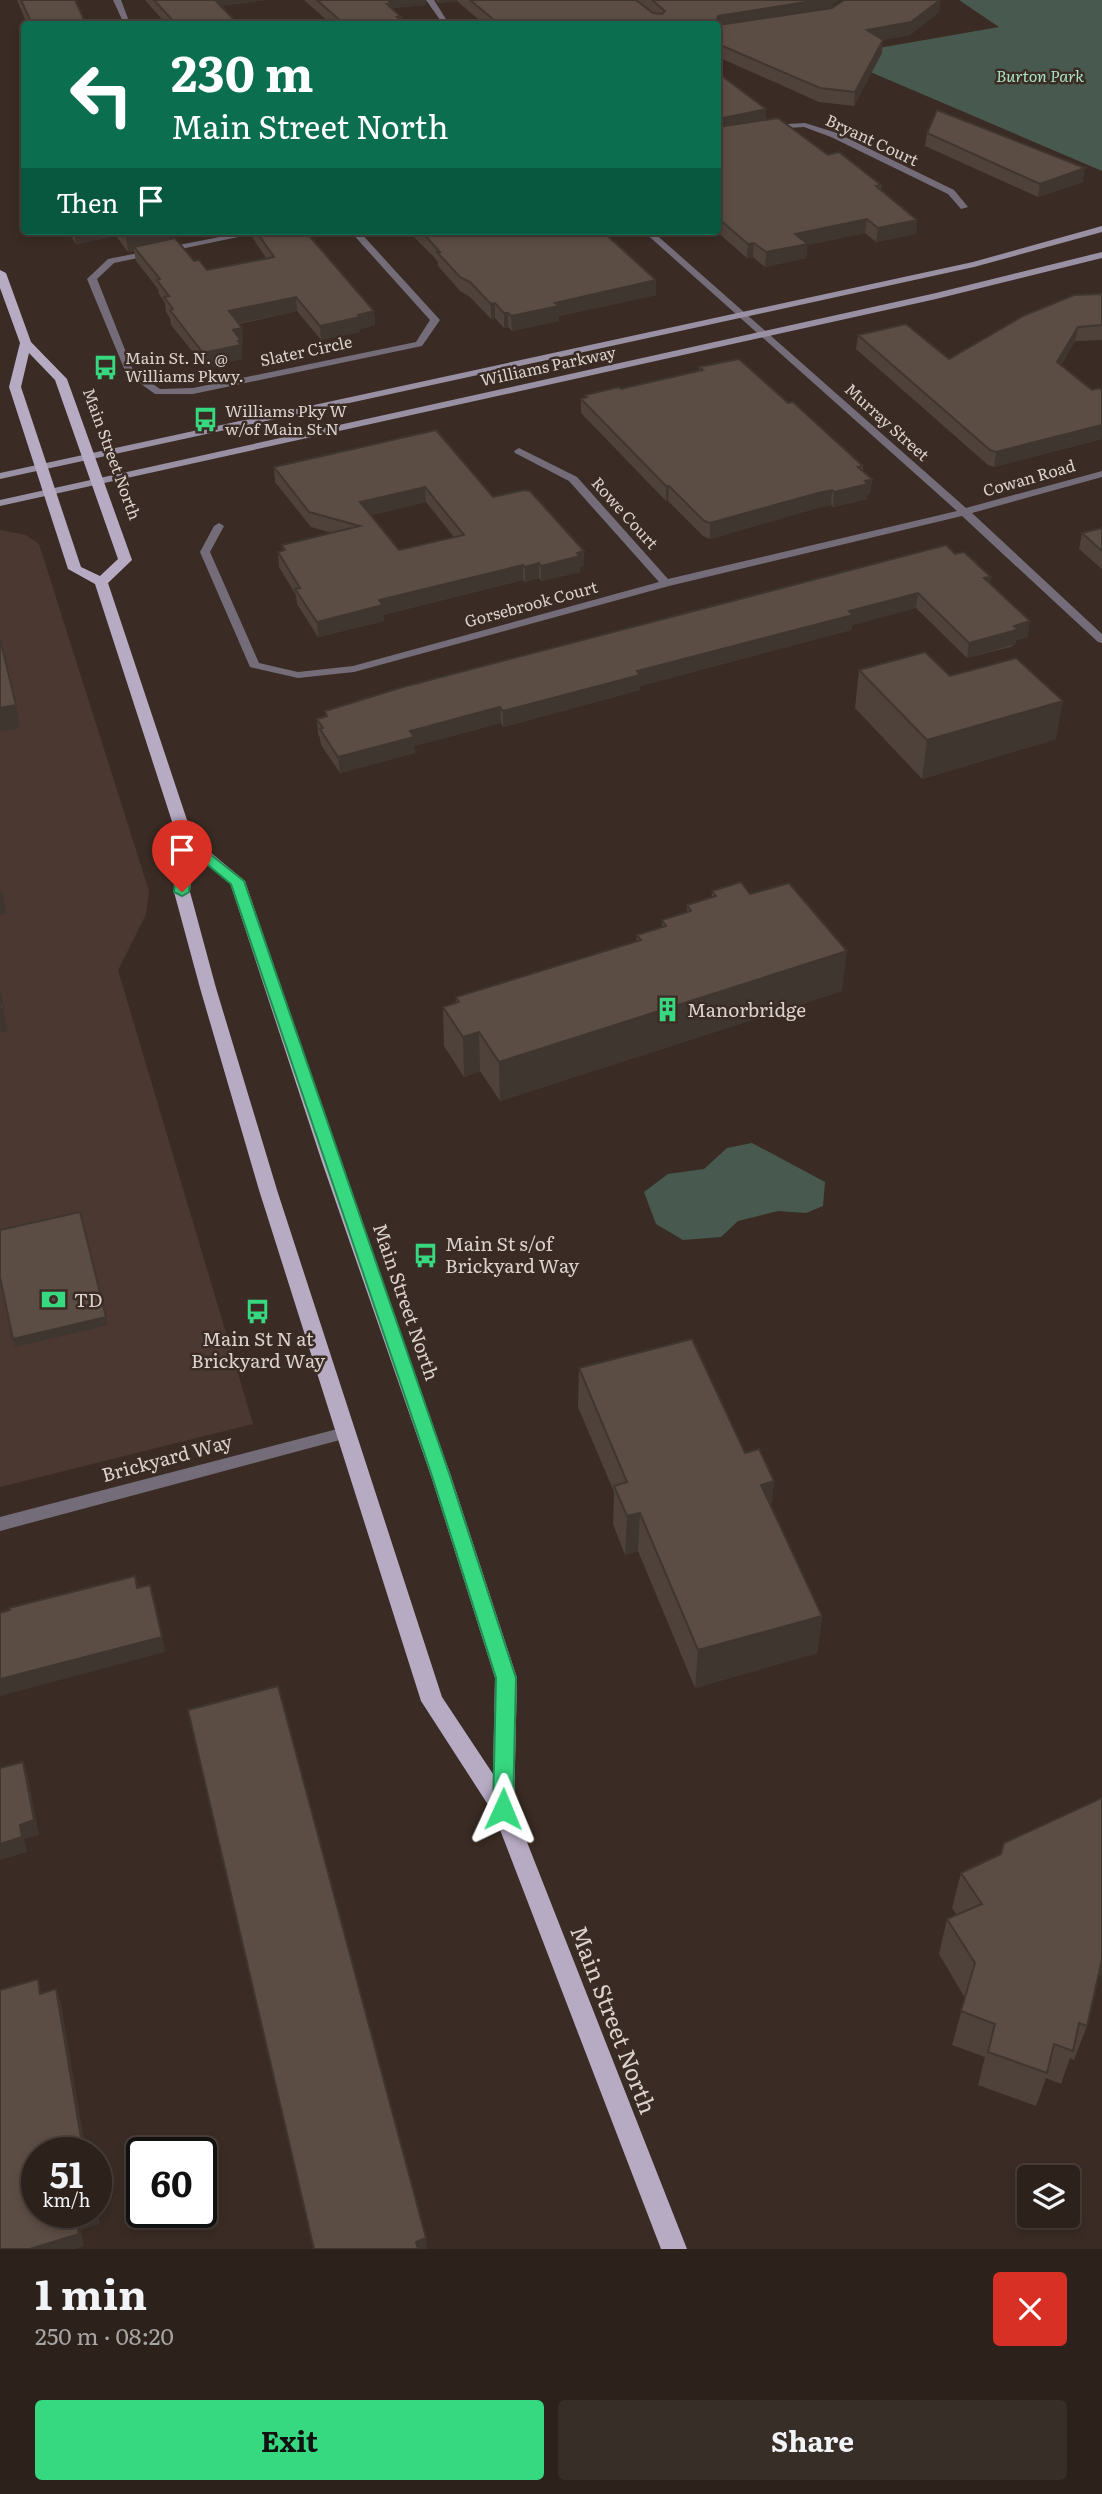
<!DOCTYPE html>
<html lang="en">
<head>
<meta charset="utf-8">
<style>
  body { margin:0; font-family:Literata,serif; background:#382e28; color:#f1f3f6; height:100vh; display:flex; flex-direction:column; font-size:26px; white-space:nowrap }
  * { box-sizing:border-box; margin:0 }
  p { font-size:23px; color:#a6a3a3 }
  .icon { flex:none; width:38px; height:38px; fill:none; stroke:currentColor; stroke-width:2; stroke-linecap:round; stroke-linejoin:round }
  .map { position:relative; height:2249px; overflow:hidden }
  .details { display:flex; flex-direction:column; background:#2c211b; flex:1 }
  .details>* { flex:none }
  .guide { position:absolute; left:21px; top:21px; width:700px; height:214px; border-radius:7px; box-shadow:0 4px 10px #0003,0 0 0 2px #483e3a; background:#0b6e4f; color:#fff; overflow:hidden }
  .controls { position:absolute; left:1017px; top:2165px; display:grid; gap:14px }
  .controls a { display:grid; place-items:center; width:63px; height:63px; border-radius:7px; background:#2c211b; box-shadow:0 4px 10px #0003,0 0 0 2px #483e3a; font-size:35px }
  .speed { position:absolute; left:21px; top:2137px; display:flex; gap:14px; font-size:35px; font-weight:700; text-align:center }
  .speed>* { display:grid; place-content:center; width:91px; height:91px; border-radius:50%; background:#2c211b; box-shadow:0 4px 10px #0003,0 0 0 2px #483e3a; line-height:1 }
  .speed small { font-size:18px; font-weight:400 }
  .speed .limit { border:4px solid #111; border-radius:10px; background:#fff; color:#111 }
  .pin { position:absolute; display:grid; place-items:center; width:60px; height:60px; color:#fff; margin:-72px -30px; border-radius:50% 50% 50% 0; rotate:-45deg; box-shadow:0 0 7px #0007 }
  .pin .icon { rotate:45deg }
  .me { position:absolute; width:77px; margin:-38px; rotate:1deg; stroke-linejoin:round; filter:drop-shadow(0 0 5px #0008) }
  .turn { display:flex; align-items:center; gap:24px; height:147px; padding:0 35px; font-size:32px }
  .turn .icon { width:91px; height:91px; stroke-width:2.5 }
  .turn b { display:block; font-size:49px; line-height:60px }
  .then { display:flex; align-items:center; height:66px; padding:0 35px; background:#0003; gap:14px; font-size:26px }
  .round { display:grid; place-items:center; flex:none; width:74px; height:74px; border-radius:7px; background:#382e28 }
  .summary { display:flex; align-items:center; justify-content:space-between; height:119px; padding:0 35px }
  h1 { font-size:42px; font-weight:700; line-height:52px }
  .cta { display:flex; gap:14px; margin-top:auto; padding:14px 35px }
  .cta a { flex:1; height:80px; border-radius:7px; background:#36d880; color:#111; font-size:28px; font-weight:700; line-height:80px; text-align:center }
  .cta a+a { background:#382e28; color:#f1f3f6 }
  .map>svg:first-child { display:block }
  .commercial { fill:#4a3831 }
  .green { fill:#485a50 }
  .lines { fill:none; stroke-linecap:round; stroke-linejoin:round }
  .street { fill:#746d79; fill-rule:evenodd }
  .secondary { fill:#9a90a3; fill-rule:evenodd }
  .primary { fill:#b7aac3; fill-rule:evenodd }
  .wall { fill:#4f423a; fill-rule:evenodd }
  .shaded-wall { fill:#403630 }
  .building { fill:#5c4d44; stroke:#403630; stroke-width:2; fill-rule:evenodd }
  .route { fill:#36d880; stroke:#238c53; stroke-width:2 }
  .labels { text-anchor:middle; stroke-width:5; stroke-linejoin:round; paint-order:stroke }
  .far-park-label { font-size:16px; font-style:italic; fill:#a8e3c3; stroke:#3a2c24 }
  .far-street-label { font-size:16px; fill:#dbd2cd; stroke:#3a2c24 }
  .far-poi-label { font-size:16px; fill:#dbd2cd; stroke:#3a2c24; text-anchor:start }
  .poi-label { font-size:19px; fill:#dbd2cd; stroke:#3a2c24; text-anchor:start }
  .street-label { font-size:19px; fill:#dbd2cd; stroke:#3a2c24 }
  .near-street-label { font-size:23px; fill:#dbd2cd; stroke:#3a2c24 }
</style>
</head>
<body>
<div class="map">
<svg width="1102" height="2249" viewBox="0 0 1102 2249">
  <rect width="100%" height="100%" fill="#3a2c24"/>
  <!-- commercial -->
  <path class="commercial" d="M0 530 26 535 39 544 149 891 146 914 118 970 253 1424 0 1487Z"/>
  <!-- green -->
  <path class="green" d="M959 0H1102V171L833 56 999 27Z
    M752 1143 825 1182 823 1206 806 1213 778 1211 738 1221 721 1237 683 1240 656 1224 644 1192 668 1174 704 1169 727 1148Z"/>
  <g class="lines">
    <!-- street -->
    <path class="street" d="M113 0H121L130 24H124Z
      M426 0H434L449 24H443Z
      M805 123 837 133 954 190 968 207 961 209 948 194 831 137 804 127 770 129 766 127 770 125Z
      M250 231H267L114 263 97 279 133 370 160 389 193 388 416 342 430 320 350 231H359L440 320 422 346 193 394H155L126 373 87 279 108 259Z
      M643 231H652L966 508 1102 471V477L972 513 1102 634V643L1098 642 962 516 669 586 354 672 298 678 250 667 200 552 214 526 219 523 224 526 210 552 259 663 298 672 353 666 659 582 569 481 515 453 514 451 519 448 577 477 668 579 957 511Z
      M345 1427 351 1429 353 1433 351 1437 0 1531V1517Z"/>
    <!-- secondary -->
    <path class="secondary" d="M1102 226V232L974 267 0 479V473L973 262Z
      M1102 252V258L936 299 0 506V500L936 293Z"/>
    <!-- primary -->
    <path class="primary" d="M0 270 6 273 31 342 67 379 132 560 108 583 193 838 245 881 340 1162 451 1476 517 1678 514 1809 687 2249H661L494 1814 421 1701 259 1190 200 988 174 892 178 840 95 584 68 569 9 387 20 343 0 288ZM29 353 55 380 118 559 100 576 81 567 21 387ZM193 853 230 883 322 1162 431 1476 495 1678 493 1774 442 1697 277 1190 216 988 190 892Z"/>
  </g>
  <!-- wall -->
  <path class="wall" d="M17 0H75L86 24H27Z
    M145 0H265L221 6 238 24H166Z
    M304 0H426V5L392 8 401 17V21L405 24H331Z
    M436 0H636L648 10 637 0H839L829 8 940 0 939 12 910 35 882 40V53L854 106 819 102 718 57V24H484L457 1 439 3Z
    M718 73 766 120 881 185V190L917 220 916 234 876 242 865 233 807 245 806 258 765 267 753 257 747 258 716 231H718Z
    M927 133 1083 182 1038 197 925 146Z
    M67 231H169L170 240 194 261 207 270 266 258 252 237 251 231H305L374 311 375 325 360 329V332L321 340 297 311 239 324 243 342 242 343V359L205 367 171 325 170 318 166 312 165 303 159 294 158 289 136 261 134 251 128 252 116 236 76 244Z
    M408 231H602L656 280V295L559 316V321L512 331 508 327 504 328 495 318 491 319 470 297 460 291 438 266V262L433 256Z
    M1102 294V340L1075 341 1061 365 1092 390H1102V439L994 467 988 465 856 349 858 335 949 359Z
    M699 367 788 403 863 466V471L872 479 870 494 867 495V499L833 507 831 505 817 508 710 539 703 536 668 501H666L581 413V399L585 398V395L621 389 699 371Z
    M274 467 493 497 584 551 583 567H580V572L541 581 539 578 525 582 523 580 383 615 384 621 318 637 297 604 296 595 279 567 278 552 283 551 282 545 332 533 311 527 275 482ZM426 502 454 537 399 550 371 515Z
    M1102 528V569L1079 549 1082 533Z
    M955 554 991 577 990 584 1028 637 1016 640 1015 644 1010 647 967 658 916 608 852 625 851 630 640 686V690L503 727 501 723 414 746 415 753 340 773 321 745 320 738 318 734 317 719 325 717V711Z
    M859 670 950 676 1056 739 922 779 855 708Z
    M712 891 750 894 842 991 500 1101 480 1071 464 1077 444 1046 443 1007 456 1002V997L636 942 637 935 662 927V920L687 913V905L712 898Z
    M579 1368 745 1453 774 1481 771 1506 822 1616 817 1653 695 1688 638 1551 625 1555 613 1524 614 1492 578 1407Z
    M961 1873 1098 1977 1087 2026 1074 2060 1070 2058 1061 2084 1046 2078 1036 2106 978 2085 985 2057 952 2045 965 1998 939 1954 947 1919 957 1915 952 1908Z"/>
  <!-- shaded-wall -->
  <path class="shaded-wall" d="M210 0H265L211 7Z
    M384 0H426V5L392 8Z
    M439 0H457V1L439 3Z
    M818 0H839L825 12 718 29 716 22 718 16Z
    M940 0 939 12 910 35 865 43 867 30Z
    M883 40 882 53 854 106 855 92Z
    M766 109V122L718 132V119Z
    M1085 168 1083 182 1038 197 1040 184Z
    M867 219 865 233 807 245 806 258 765 267 766 252 795 234Z
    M917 220 916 234 876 242 878 228Z
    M74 231H115L116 236 76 244Z
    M151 231H169L170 244 134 247V251L128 252 126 236Z
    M754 243 753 257 747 258 748 244Z
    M656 280V295L559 316V321L512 331 511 316 555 303Z
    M296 297 297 311 230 325 229 311Z
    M495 303V318L491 319V304Z
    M374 311 375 325 360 329V332L321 340 320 326Z
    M504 313H508V327L504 328Z
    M1078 327 1075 341 1055 376 1057 362Z
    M242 328 243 342 242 343V359L205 367 203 353 233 330Z
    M1102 425V439L994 467 996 452Z
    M872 479 870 494 867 495V499L833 507 834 492Z
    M666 486H669L668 501H666Z
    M425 487 426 502 361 518 360 502Z
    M832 490 831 505 817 508 710 539V523L818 493Z
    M584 551 583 567H580V572L541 581V566Z
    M539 563V578L525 582V567Z
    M523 565V580L383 615 384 621 318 637 317 622 379 600Z
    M991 577 989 592 984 578Z
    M918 593 916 608 852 625 851 630 640 686V690L503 727V711L849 611Z
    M1030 621 1028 637 1016 640 1015 644 967 658 969 643 1014 626Z
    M1063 701 1056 739 922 779 927 740Z
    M16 705 20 728 0 731V708Z
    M500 707 501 723 414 746 415 753 340 773 338 757 410 731Z
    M0 891H2L7 914 0 915Z
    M847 951 842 991 500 1101 499 1062Z
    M3 1008 8 1031 0 1033V1009Z
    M479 1032 480 1071 464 1077 463 1037Z
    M106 1317 108 1325 15 1347 13 1339Z
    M774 1481 769 1520 761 1485Z
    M640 1513 638 1551 625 1555 627 1516Z
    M822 1616 817 1653 695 1688 698 1650Z
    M162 1637 165 1652 0 1696V1679Z
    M23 1762 28 1777 39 1835 24 1839 27 1852 0 1860V1844L20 1825Z
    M1102 1954V1975L1093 1980Z
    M56 1989 61 2003 86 2152H83Z
    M96 2204 100 2224 81 2230 84 2246 76 2249H30L76 2217 92 2212H96Z
    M426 2238 427 2249H416V2242Z"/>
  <!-- building -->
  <path class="building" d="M21 0H75L86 24H32Z
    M154 0H215L238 24H176Z
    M317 0H388L392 4H387L401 17H397L405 24H344Z
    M470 0H636L653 13 662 14 665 11 652 0H818L718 16 716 22 719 25 832 8 844 0H940L911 22 867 30 883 40 855 92 820 88 718 44V24H674L669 22 667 24H499Z
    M718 73 766 109 718 119V124Z
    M937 110 1085 168 1040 184 927 133Z
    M778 118 828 155 839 152 881 185 876 186 917 220 878 228 867 219 795 234 808 244 766 252 754 243 748 244 718 218V127Z
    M122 231H151L126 236Z
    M256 231H305L374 311 358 315 360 317 320 326 296 297 229 311 242 328 233 330 241 341H238L241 345 203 353 170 310 173 309 164 297 169 296 157 280 160 279 134 247 175 238 194 261 199 260 207 270 274 257Z
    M421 231H602L656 280 555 303 559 306 511 316 508 313H504L495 303 491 304 470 282 460 277 437 252H440Z
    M1102 294V325L1078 327 1057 362 1092 390 1099 388 1102 390V425L996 452 990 450 858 335 906 324 949 359 1023 316 1074 295Z
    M739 359 788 403 793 402 863 466 858 467 872 479 865 481 868 484 834 492 832 490 818 493 710 523 704 521 669 486H666L581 399 587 397 585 395 619 387 621 389 633 386 703 370 699 367Z
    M436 430 493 497 524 490 530 491 584 551 577 553 580 556 541 566 539 563 525 567 523 565 379 600 383 605 317 622 295 589 300 588 278 552 285 550 282 545 360 526 309 512 274 467ZM425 487 464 535 399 550 360 502Z
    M1102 528V551L1082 533Z
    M946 545 955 554 964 552 991 577 984 578 1030 621 1014 626 1018 629 1013 631 969 643 918 593 849 611 853 615 637 671 640 675 503 711 500 707 410 731 414 737 338 757 320 729 323 728 317 719 327 716 325 711 403 687Z
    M0 639 16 705 0 708Z
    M925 652 950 676 1016 658 1063 701 927 740 859 670Z
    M741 882 750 894 789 883 847 951 499 1062 479 1032 463 1037 443 1007 459 1002 456 997 641 940 637 935 666 926 662 920 691 911 687 905 716 896 712 891Z
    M0 993 3 1008 0 1009Z
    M80 1212 106 1317 13 1339 0 1277V1230Z
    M692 1339 745 1453 759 1449 774 1481 761 1485 822 1616 698 1650 640 1513 627 1516 614 1486 627 1482 579 1368Z
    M135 1576 137 1588 150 1585 162 1637 0 1679V1613L10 1610 9 1608Z
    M278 1686 426 2238 416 2242 418 2249H314L188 1710Z
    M23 1762 34 1820 20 1825 22 1837 0 1844V1768Z
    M1102 1798V1959L1087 2026 1079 2023 1073 2051 1054 2044 1047 2073 988 2052 995 2024 961 2011 975 1963 947 1919 982 1904 961 1873 1001 1854 1004 1843Z
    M38 1979 40 1994 56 1989 83 2150 85 2149V2152H37V2212H92L76 2217 79 2234 30 2249H0V1990Z"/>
  <!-- route -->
  <path class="route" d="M186 835 244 881 450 1476 516 1678 513 1809 510 1816 503 1818 496 1816 493 1809 496 1678 432 1476 231 884 192 852 189 892 182 896 174 892 179 840Z"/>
  <!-- icons -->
  <defs>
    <symbol id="bus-bare" viewBox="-9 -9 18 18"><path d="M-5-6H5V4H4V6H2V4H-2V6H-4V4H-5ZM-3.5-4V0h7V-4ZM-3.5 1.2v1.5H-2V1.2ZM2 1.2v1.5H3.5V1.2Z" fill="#36d880" stroke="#3a2c24" stroke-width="2.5" paint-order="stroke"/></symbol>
    <symbol id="building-bare" viewBox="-9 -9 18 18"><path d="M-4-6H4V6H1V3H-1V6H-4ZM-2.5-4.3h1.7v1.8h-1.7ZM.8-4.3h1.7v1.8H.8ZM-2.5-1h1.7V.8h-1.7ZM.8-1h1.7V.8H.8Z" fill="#36d880" stroke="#3a2c24" stroke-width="2.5" paint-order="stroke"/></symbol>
    <symbol id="bank-bare" viewBox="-9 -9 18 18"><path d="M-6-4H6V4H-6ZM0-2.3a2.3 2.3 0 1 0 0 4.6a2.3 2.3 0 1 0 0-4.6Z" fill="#36d880" stroke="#3a2c24" stroke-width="2.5" paint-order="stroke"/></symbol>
  </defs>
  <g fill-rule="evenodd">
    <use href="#bus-bare" x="88" y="350" width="35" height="35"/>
    <use href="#bus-bare" x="188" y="402" width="35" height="35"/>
    <use href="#building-bare" x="650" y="992" width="35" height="35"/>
    <use href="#bus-bare" x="408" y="1238" width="35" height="35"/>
    <use href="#bank-bare" x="36" y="1282" width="35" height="35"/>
    <use href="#bus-bare" x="240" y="1294" width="35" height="35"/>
  </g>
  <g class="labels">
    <!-- far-park labels -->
    <g class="far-park-label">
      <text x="1040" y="82">Burton Park</text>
    </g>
    <!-- far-street labels -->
    <g class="far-street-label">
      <text transform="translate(872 140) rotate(25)" y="6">Bryant Court</text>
      <text transform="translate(306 351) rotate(-12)" y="6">Slater Circle</text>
      <text transform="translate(548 366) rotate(-12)" y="6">Williams Parkway</text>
      <text transform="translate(887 422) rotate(42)" y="6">Murray Street</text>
      <text transform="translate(112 454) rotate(70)" y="6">Main Street North</text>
      <text transform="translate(1029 478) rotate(-16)" y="6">Cowan Road</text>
      <text transform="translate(625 513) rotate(48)" y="6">Rowe Court</text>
      <text transform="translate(531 604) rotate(-15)" y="6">Gorsebrook Court</text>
    </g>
    <!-- far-poi labels -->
    <g class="far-poi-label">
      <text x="125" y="364">Main St. N. @<tspan x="125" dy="18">Williams Pkwy.</tspan></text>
      <text x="225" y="417">Williams Pky W<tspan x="225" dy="18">w/of Main St N</tspan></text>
    </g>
    <!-- poi labels -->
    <g class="poi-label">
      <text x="687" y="1017">Manorbridge</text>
      <text x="445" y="1251">Main St s/of<tspan x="445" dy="22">Brickyard Way</tspan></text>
      <text x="74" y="1307">TD</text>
      <text x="258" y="1346" text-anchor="middle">Main St N at<tspan x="258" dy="22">Brickyard Way</tspan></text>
    </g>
    <!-- street labels -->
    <g class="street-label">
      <text transform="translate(406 1302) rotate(71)" y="7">Main Street North</text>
      <text transform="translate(167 1458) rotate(-15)" y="7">Brickyard Way</text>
    </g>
    <!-- near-street labels -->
    <g class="near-street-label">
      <text transform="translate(613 2020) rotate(69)" y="8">Main Street North</text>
    </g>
  </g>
</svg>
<div class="controls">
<a><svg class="icon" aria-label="layers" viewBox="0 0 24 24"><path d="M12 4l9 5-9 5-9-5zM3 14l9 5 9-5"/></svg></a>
</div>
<div class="speed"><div>51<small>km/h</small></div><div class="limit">60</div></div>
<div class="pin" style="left:182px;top:892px;background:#d93025"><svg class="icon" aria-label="arrive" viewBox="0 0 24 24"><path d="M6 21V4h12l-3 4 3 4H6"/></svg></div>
<svg class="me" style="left:503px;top:1809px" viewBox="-20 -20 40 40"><path d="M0-17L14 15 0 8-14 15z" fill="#36d880" stroke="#fff" stroke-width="4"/></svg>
<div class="guide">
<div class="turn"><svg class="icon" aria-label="left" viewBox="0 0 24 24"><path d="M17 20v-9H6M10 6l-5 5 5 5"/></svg><div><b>230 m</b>Main Street North</div></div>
<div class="then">Then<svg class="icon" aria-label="arrive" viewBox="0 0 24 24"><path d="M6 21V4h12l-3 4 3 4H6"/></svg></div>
</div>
</div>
<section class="details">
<div class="summary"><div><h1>1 min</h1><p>250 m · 08:20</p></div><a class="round" style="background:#d93025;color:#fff"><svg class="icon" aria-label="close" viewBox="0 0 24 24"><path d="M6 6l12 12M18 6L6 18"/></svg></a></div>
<div class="cta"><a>Exit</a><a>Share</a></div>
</section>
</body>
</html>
